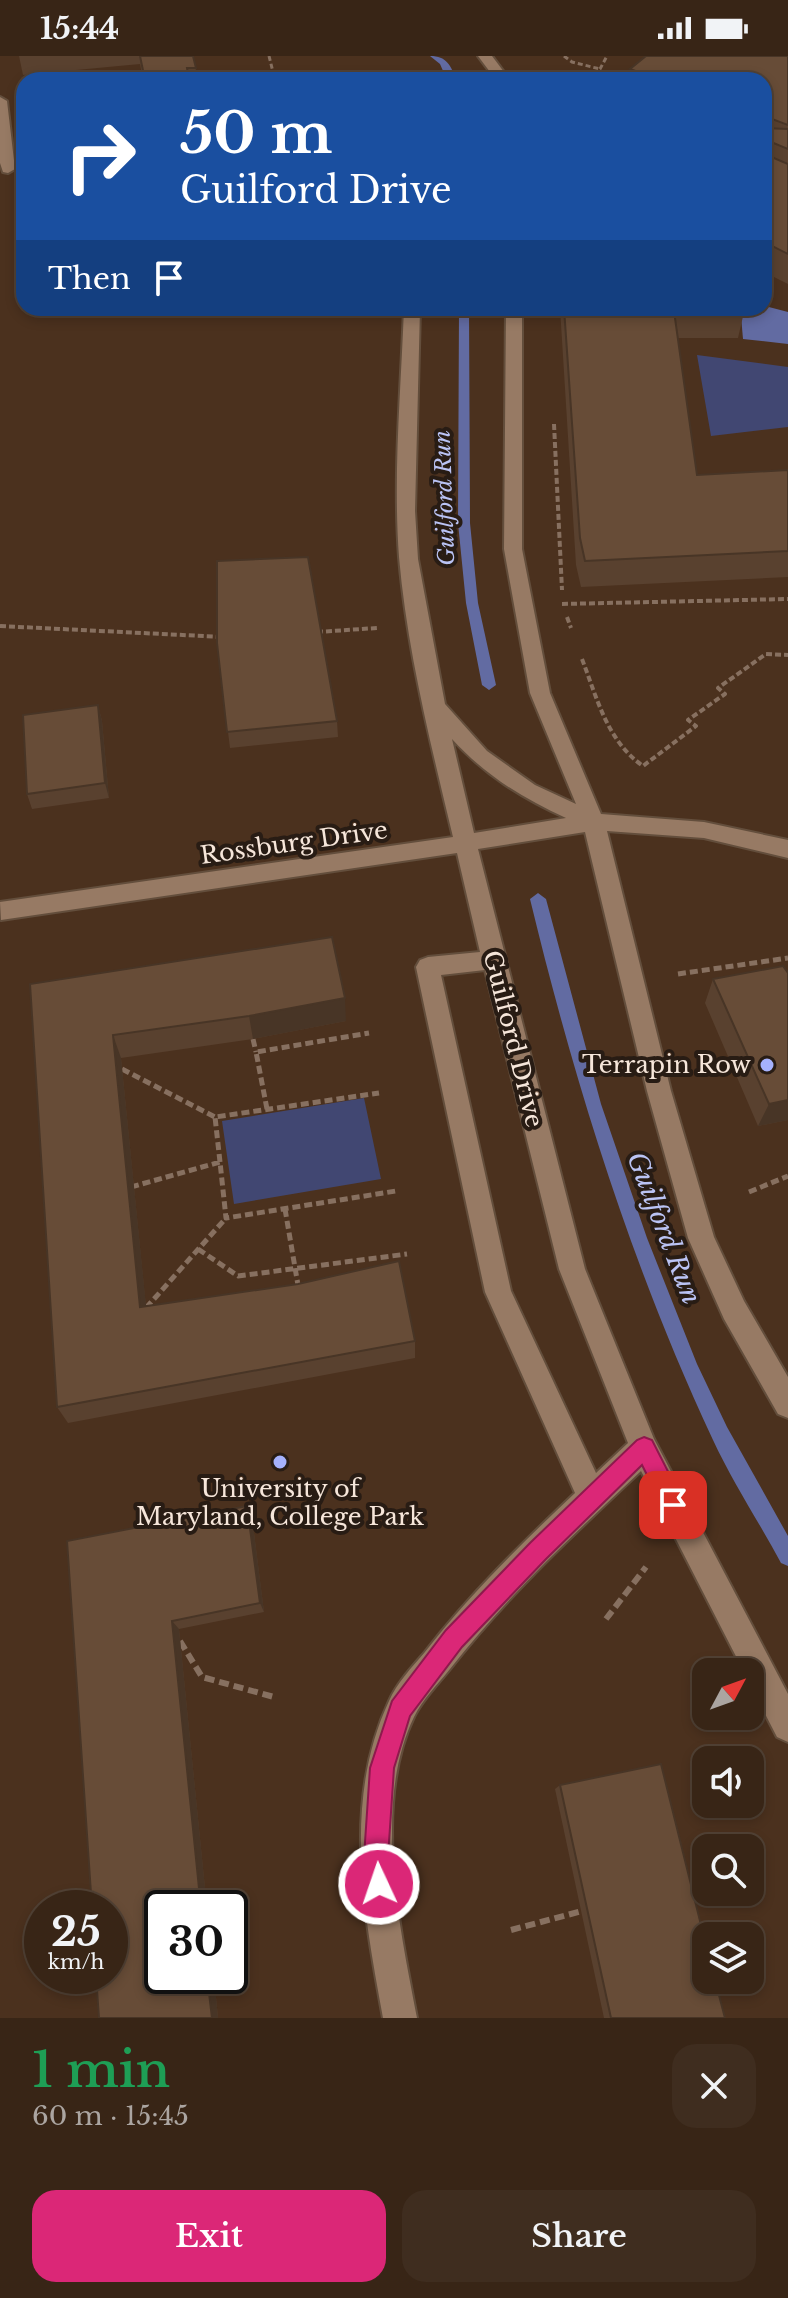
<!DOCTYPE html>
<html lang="en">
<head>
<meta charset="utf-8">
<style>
  body { margin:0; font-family:"Libre Baskerville",serif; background:#3f2d1f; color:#f1f3f6; height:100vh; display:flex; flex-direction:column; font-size:30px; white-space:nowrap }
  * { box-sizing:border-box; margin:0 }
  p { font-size:26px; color:#aba5a1 }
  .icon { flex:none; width:44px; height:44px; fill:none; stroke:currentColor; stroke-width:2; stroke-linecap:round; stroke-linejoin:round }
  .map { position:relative; height:1962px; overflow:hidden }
  .panel { display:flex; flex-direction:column; background:#382516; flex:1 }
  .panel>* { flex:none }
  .top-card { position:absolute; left:16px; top:16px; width:756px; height:244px; border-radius:24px; box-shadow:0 4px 12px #0003,0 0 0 2px #524235; background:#1a4fa0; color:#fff; overflow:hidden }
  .needle { width:52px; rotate:49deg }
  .controls { position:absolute; left:692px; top:1602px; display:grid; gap:16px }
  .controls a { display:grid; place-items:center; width:72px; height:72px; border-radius:16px; background:#382516; box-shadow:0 4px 12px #0003,0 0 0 2px #524235; font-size:40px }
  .speed { position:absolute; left:24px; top:1834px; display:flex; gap:16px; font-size:40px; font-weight:700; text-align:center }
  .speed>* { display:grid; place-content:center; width:104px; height:104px; border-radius:50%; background:#382516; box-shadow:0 4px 12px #0003,0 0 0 2px #524235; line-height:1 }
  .speed small { font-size:20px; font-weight:400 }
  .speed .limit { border:4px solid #111; border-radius:12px; background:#fff; color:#111 }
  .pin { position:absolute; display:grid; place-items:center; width:68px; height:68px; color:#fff; margin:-34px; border-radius:16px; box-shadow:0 4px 12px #0006 }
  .me { position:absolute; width:88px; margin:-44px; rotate:357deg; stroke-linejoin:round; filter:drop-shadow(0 0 6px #0008) }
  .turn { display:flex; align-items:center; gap:28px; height:168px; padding:0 32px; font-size:36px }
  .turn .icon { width:104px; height:104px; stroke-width:2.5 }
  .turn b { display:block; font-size:56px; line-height:68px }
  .then { display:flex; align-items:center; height:76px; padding:0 32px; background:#0003; gap:16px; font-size:30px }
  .round { display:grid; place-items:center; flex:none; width:84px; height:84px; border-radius:24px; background:#3f2d1f }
  .summary { display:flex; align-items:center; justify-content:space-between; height:136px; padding:0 32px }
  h1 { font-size:48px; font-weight:600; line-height:60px; color:#1e9e55 }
  .action { display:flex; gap:16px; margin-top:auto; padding:16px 32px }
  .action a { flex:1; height:92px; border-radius:24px; background:#db2777; color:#fff; font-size:32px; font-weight:600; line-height:92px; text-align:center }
  .action a+a { background:#3f2d1f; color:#f1f3f6 }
  .status { display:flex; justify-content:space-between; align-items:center; height:56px; padding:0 40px; background:#382516; direction:ltr }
  .status svg { height:22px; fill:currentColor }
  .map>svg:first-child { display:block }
  .green { fill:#414772 }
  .water { fill:#626ba2 }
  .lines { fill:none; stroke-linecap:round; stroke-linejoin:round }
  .stream { fill:#626ba2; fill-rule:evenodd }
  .minor-casing { stroke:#634e3c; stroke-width:4 }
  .path-far3 { stroke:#877060; stroke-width:3; stroke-dasharray:5 3; stroke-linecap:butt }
  .path-far2 { stroke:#877060; stroke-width:4; stroke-dasharray:6 3; stroke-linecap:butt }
  .path-far1 { stroke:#877060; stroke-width:5; stroke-dasharray:8 4; stroke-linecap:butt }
  .path { stroke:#877060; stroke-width:6; stroke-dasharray:10 5; stroke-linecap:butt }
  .minor { fill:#977a64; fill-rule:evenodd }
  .wall { fill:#59412f }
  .shaded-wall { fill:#483526 }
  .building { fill:#674c37; stroke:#483526; stroke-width:2 }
  .route { fill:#db2777; stroke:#8e194d; stroke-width:2 }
  .poi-dot { fill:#a5b1fc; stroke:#281c14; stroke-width:3 }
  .labels { text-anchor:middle; stroke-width:8; stroke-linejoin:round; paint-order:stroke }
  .far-water-label { font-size:22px; font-style:italic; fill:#bac3f4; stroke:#281c14 }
  .street-label { font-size:24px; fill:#f6e6da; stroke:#281c14 }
  .poi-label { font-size:24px; fill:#f6e6da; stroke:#281c14; text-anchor:end }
  .water-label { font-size:26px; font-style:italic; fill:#bac3f4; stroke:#281c14 }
</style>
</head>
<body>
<div class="status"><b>15:44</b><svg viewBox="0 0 49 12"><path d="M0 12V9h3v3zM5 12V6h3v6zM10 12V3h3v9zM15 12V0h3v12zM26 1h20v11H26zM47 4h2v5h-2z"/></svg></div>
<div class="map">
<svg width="788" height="1962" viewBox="0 0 788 1962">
  <rect width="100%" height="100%" fill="#4b311e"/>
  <!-- green -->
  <path class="green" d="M697 299 788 311V371L711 380Z
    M364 1042 381 1123 234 1148 222 1065Z"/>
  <!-- water -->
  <path class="water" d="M765 250 788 256V288L743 283 741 260 747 255Z"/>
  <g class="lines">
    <!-- stream -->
    <path class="stream" d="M430 0C447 0 450 9 457 24H447L440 8Z
      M459 252H469L470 467 478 547 496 629 489 634 482 629 466 547 458 467Z
      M538 837 546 843 601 1048 647 1182 697 1308 727 1371 788 1480V1510L781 1507C759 1466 733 1427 713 1384 632 1211 575 1029 530 843Z"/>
    <defs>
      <path id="minor" d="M478 0H492L510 24H496Z
        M0 41 7 45 15 113 8 117 3 116 0 107Z
        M404 252H420L415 455 418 503 445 648 487 695 535 729 576 748 530 637 504 493 506 252H522V493L550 637 601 758 704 766 788 784V802L704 782 607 775 671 1035 714 1181 744 1245 788 1321V1362L778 1358 724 1263 688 1182 647 1035 585 776 478 793 585 1213 654 1383 788 1638V1686L777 1681 750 1629V1616H744L641 1415C574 1478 507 1540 450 1613 438 1628 422 1644 414 1661 372 1748 400 1872 417 1962H383C364 1858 342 1745 389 1645 397 1627 412 1611 425 1596 470 1538 522 1487 575 1437L485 1236 416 911 420 904 428 901 480 896 457 797 1 864 0 846 453 781C431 689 407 594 399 501 393 419 401 334 404 252ZM452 683C485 719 522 742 566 762L474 777ZM485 914 559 1213 628 1387 596 1417 511 1235 441 919Z"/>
    </defs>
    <!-- minor casing -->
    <use href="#minor" class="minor-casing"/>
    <!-- path-far3 -->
    <path class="path-far3" d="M269 0 275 24
      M564 0 572 6 600 13
      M588 24 600 13 607 0"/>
    <!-- path-far2 -->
    <path class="path-far2" d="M554 368 562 534
      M562 548 788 543
      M567 561 571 572
      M0 570 223 581
      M317 576 377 572
      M582 603C597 642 607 685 643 710L696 670 688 664 725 638 718 632 766 598 788 599"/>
    <!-- path-far1 -->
    <path class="path-far1" d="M678 918 788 902
      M253 983 256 996
      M122 1013 215 1061
      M267 1053 256 996 369 977
      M220 1106 215 1061 379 1037
      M131 1131 220 1106 226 1162 396 1135
      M749 1136 788 1120
      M285 1153 299 1235
      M198 1193 238 1220 407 1198
      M146 1252 226 1162"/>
    <!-- path -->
    <path class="path" d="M606 1563 646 1511
      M180 1585 202 1621 274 1641
      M511 1874 582 1855"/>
    <!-- minor -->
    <use href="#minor" class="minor"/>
  </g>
  <!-- wall -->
  <path class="wall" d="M19 0H193L198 24H143L140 8 23 19Z
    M788 0V228L764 216V24H629L630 13Z
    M205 252H279V255L205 254Z
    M560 252H743L744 256 738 282H678L697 419 788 414V521L581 531 576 509Z
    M217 587 337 665 338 681 230 692Z
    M98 649 102 665 109 742 32 753 27 738Z
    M713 923 788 1064 758 1070 705 947Z
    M30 928 346 965 253 983 121 1002 146 1251 298 1228 415 1285V1302L68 1367 57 1351Z
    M247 1450 252 1461 264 1556 179 1573 207 1852H162L214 1920 218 1962H99L67 1485Z
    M560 1729 725 1962H604L555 1733Z"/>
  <!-- shaded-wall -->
  <path class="shaded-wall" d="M98 649 102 665 109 742 105 727Z
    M345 942 346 965 253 983 249 960Z
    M113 979 121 1002 148 1269 140 1251Z
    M788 1044V1064L758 1070 769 1048Z
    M247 1450 252 1461 264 1556 260 1547Z
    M172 1565 179 1573 207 1852H201Z
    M207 1920H214L218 1962H212Z"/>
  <!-- building -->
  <path class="building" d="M140 0H193L196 12H187L189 23 145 24Z
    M646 0H788V69L764 60V24H660L630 13Z
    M764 72 788 73V93L771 86 767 89V99L788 108V198L764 186Z
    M564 252H743L744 256 674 255 697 419 788 414V495L585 505 580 482Z
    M308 501 337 665 227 676 217 587V505Z
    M98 649 105 727 27 738 23 659Z
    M332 881 345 942 249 960 113 979 140 1251 298 1228 399 1205 415 1285 57 1351 30 928Z
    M783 910 788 917V1044L769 1048 713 923Z
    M247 1450 260 1547 172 1565 201 1852H162V1920H207L212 1962H99L96 1920H110V1852H92L67 1485Z
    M661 1708 706 1889V1924H715L725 1962H611L560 1729Z"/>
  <!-- route -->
  <path class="route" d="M644 1381 652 1384 681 1441 684 1449 681 1457 673 1460 666 1457 642 1409 546 1503 462 1591 410 1660 394 1712 388 1801 392 1828 388 1836 379 1840 370 1836 364 1801 370 1712 392 1645 446 1574 530 1487 637 1384Z"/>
  <!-- markers -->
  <g class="poi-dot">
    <circle cx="767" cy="1009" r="8"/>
    <circle cx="280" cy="1406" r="8"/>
  </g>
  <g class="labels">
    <!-- far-water labels -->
    <g class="far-water-label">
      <text transform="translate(444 442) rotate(-92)" y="8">Guilford Run</text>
    </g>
    <!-- street labels -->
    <g class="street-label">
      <text transform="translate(294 787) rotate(-8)" y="8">Rossburg Drive</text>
      <text transform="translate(513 983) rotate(76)" y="8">Guilford Drive</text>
    </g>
    <!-- poi labels -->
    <g class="poi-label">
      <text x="751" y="1017">Terrapin Row</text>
      <text x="280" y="1441" text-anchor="middle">University of<tspan x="280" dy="28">Maryland, College Park</tspan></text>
    </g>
    <!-- water labels -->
    <g class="water-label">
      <text transform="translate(664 1172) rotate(69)" y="9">Guilford Run</text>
    </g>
  </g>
</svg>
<div class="controls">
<a><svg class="needle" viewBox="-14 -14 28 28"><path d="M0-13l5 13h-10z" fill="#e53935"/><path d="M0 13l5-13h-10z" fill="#aba5a1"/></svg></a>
<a><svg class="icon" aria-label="sound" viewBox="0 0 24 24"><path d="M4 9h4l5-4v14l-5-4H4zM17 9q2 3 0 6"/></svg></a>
<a><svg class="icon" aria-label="search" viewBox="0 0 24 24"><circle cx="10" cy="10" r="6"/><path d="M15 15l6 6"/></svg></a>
<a><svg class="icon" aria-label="layers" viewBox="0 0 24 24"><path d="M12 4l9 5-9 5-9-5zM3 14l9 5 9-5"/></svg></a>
</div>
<div class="speed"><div>25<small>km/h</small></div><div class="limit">30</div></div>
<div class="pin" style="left:673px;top:1449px;background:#d93025"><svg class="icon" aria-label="arrive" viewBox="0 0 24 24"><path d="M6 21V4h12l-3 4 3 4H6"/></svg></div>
<svg class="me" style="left:379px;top:1828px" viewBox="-20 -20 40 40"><circle r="17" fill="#db2777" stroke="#fff" stroke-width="3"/><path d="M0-11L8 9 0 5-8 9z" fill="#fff"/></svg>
<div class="top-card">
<div class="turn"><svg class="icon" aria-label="right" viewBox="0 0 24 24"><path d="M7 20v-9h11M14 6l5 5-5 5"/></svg><div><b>50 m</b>Guilford Drive</div></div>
<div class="then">Then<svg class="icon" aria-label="arrive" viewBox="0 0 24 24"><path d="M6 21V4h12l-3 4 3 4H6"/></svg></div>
</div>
</div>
<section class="panel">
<div class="summary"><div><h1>1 min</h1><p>60 m · 15:45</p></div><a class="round"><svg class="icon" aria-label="close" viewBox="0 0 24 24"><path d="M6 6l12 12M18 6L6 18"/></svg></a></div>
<div class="action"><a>Exit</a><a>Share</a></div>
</section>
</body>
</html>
